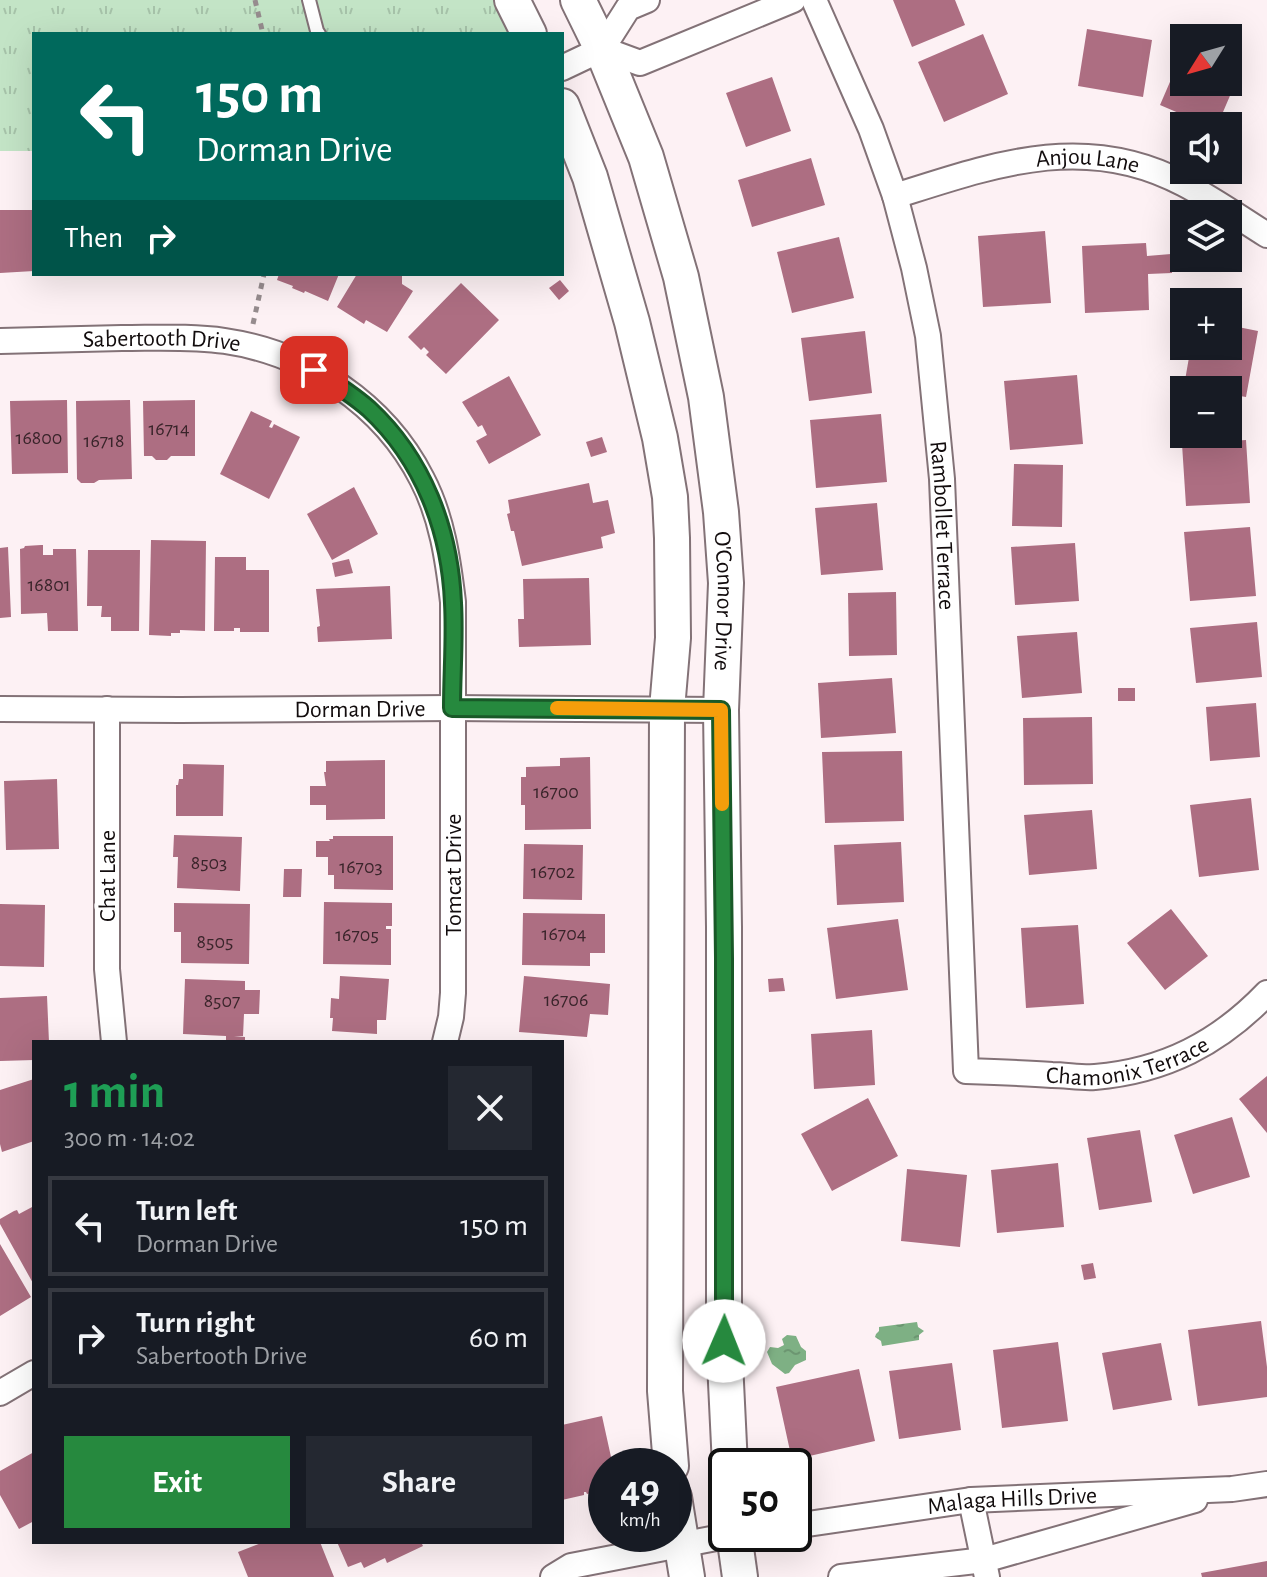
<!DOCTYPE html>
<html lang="en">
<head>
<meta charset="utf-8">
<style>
  body { margin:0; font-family:"Alegreya Sans",sans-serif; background:#242831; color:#f1f3f6; height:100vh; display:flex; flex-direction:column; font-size:30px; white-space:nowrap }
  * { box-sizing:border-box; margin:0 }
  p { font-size:26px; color:#9ea1a6 }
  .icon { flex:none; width:44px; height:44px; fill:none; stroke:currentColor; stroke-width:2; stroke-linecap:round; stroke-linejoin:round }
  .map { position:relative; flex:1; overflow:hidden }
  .side { position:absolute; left:32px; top:1040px; width:532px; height:504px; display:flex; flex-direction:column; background:#171b24; border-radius:0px; box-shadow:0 8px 32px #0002 }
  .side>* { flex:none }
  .guide { position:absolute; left:32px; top:32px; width:532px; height:244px; border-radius:0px; box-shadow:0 8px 32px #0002; background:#00695c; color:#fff; overflow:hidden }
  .needle { width:52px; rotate:233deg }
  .buttons { position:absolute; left:1170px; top:24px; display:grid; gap:16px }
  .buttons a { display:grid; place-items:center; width:72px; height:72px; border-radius:0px; background:#171b24; box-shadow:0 8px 32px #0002; font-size:40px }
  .speed { position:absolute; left:588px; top:1448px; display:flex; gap:16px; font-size:40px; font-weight:700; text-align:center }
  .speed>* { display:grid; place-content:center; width:104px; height:104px; border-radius:50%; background:#171b24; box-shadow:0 8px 32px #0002; line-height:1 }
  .speed small { font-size:20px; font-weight:400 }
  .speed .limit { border:4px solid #111; border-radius:12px; background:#fff; color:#111 }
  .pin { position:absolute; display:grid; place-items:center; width:68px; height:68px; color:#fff; margin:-34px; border-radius:16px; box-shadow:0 4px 12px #0006 }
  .me { position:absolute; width:88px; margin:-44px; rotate:1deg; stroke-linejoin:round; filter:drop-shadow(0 0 6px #0008) }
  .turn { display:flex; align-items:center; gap:28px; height:168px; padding:0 32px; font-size:36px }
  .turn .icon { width:104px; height:104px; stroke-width:2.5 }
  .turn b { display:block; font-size:56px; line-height:68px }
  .then { display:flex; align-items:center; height:76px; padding:0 32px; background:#0003; gap:16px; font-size:30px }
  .round { display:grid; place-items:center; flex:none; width:84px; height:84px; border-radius:0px; background:#242831 }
  .head { display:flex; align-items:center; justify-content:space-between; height:136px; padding:0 32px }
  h1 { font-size:48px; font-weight:700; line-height:60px; color:#1e9e55 }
  .primary-button { display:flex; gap:16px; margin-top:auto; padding:16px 32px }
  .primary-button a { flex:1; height:92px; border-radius:0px; background:#26893e; color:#fff; font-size:32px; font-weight:700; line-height:92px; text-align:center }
  .primary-button a+a { background:#242831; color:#f1f3f6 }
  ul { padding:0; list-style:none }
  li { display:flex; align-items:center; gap:24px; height:100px; margin:0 16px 12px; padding:0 16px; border:4px solid #363941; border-radius:0px }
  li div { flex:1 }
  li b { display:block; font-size:30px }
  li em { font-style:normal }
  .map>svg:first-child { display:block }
  .park { fill:url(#park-tufts) }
  .water { fill:url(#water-ripples) }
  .building { fill:#ad6e82 }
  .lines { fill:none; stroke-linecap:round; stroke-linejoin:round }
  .service-casing { stroke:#837277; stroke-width:16 }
  .minor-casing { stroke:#837277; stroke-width:28 }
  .secondary-casing { stroke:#837277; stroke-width:38 }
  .path { stroke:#968c8e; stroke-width:5; stroke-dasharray:6 6; stroke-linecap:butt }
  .service { stroke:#fff; stroke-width:12 }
  .minor { stroke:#fff; stroke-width:24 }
  .secondary { stroke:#fff; stroke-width:34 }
  .route-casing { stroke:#195928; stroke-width:20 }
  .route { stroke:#26893e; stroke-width:14 }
  .slow { stroke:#f59e0b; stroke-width:14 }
  .labels { text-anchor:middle; stroke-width:8; stroke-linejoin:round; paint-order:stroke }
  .number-label { font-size:20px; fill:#39242a }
  .street-label { font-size:24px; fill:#120c0d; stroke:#fff }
</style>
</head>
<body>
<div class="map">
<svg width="1267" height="1577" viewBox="0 0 1267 1577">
  <defs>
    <pattern id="park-tufts" width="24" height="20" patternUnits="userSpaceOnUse" patternTransform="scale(2)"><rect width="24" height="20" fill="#c3e4c6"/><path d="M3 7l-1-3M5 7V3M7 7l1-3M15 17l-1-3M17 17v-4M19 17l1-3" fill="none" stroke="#a6c2a9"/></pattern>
    <pattern id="water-ripples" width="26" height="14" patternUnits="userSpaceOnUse" patternTransform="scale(2)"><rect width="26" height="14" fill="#7eb084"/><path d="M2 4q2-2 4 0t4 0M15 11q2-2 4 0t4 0" fill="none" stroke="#6c9671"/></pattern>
  </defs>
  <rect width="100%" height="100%" fill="#fdf1f4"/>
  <!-- park -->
  <path class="park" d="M0 0H495L510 34H34V151H0Z"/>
  <!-- water -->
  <path class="water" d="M917 1322 918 1327 924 1331 919 1335V1340L882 1346 881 1341 875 1337 876 1334 879 1331V1327Z
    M787 1335 796 1336 801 1347 806 1351V1360L795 1365 789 1373 785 1374 772 1364 767 1352 770 1347 778 1348 784 1345 782 1339Z"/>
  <!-- building -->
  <path class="building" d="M893 0H955L965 25 912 47Z
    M1087 29 1152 40 1143 97 1078 86Z
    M983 34 1008 94 944 122 918 62Z
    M1182 54 1184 55V82H1228V73L1238 77 1217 126H1209L1160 105Z
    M772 77 791 131 746 147 726 93Z
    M811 158 825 205 752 227 738 180Z
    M0 210H34V271L0 273Z
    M1045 231 1051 303 983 307 978 236Z
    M839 237 854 298 792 313 777 252Z
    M1146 243 1147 256 1171 254 1172 273 1148 274 1149 310 1085 313 1082 246Z
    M279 274H339L328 301 305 291 304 293 292 288 293 286 277 280Z
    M357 274H398L402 276V284L413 291 387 332 366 320 364 324 337 307Z
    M560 280 569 291 559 300 549 288Z
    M461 283 499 320 446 374 426 355 429 352 424 347 421 350 408 337Z
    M1228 325 1258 331 1246 397 1228 394V390H1206L1184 386 1191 346H1228Z
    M865 331 872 393 809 401 801 338Z
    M1077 375 1083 444 1010 450 1004 381Z
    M509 376 541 435 489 464 476 441 487 435 482 425 478 427 462 402Z
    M67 400 68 473 12 474 10 401Z
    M130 400 132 479 99 480 94 483H81L77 479 76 401Z
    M195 400V456H171L167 460H156L152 456H144L143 401Z
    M251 411 272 421 269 427 272 428 274 424 300 437 269 499 220 474Z
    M881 414 887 482 816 488 810 420Z
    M602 437 607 452 591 457 586 442Z
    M1246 440 1250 503 1186 506 1182 444Z
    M1014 464 1063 465 1062 527 1012 526Z
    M589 483 593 503 608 500 615 533 601 537 603 548 522 566 514 531H511L507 514 510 513 508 500Z
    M354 487 378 534 332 560 307 514Z
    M877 503 883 570 821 575 815 508Z
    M1250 527 1256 596 1190 601 1184 532Z
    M151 540 206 541 205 631 180 630V633H171V636L149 635Z
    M1075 543 1079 601 1015 605 1011 547Z
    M41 545H43V555H53V549H76L78 631H48L47 613 21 614 20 549 24 548 25 546Z
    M8 547 11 617 0 618V548Z
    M88 550H140L139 631H111V617H101L102 606H87Z
    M215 557H246V570H269V632H240V628H234V631H214Z
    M349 559 353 573 335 577 332 563Z
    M589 578 591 645 519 647 518 619H524L523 579Z
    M390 586 392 639 318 642 317 627 320 626 316 589Z
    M896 592 897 655 849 656 848 593Z
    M1257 622 1262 677 1196 683 1190 628Z
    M1077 632 1082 693 1022 698 1017 636Z
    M892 678 896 733 821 738 818 683Z
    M1118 688H1135V701H1118Z
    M1256 703 1260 757 1210 761 1206 707Z
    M1092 717 1093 784 1024 785 1023 718Z
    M902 751 904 821 825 823 822 752Z
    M590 757 591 829 525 830V805H521V777H526V767L560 766V758Z
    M385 760V819L326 820V805H310V786H326L324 772H326V761Z
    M183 764 224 765 223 816H176V785H178L179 779H183Z
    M57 779 59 849 6 850 4 781Z
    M1251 798 1259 870 1199 877 1190 805Z
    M1092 810 1097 869 1029 875 1024 815Z
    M174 835 242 837 240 891 177 888 178 857H173Z
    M333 836H393V890L334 889V875H328V857H316V841H330L329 839H333Z
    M901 842 904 902 837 905 834 845Z
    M524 844 583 845 582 900 523 899Z
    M284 869H302L301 897H283Z
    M324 902 392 903V926H386V929H391V965L323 964Z
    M174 903 250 904 249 964 181 963V932H174Z
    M0 904 45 905 44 967 0 966Z
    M1171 909 1208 956 1165 990 1127 943Z
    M523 913 605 914V953H590V966L522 965Z
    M898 919 908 990 836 999 827 928Z
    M1078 925 1084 1004 1026 1008 1021 928Z
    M340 976 389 979 386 1020H377V1034L332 1031 333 1018H330L331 998 339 999Z
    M524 976 610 984 608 1015 590 1014 587 1037 519 1032Z
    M783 978 785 991 769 992 768 979Z
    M185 979 245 981V990H260L259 1014H244L243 1036H234L245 1037V1042H226V1036L183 1034Z
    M47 996 49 1042H34V1060L0 1061V998Z
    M872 1030 875 1085 814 1089 811 1034Z
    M1267 1076V1133L1239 1099Z
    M34 1079V1141L2 1152 0 1144V1090Z
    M868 1098 898 1156 832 1191 801 1134Z
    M1232 1117 1250 1177 1193 1194 1174 1135Z
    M1140 1130 1152 1202 1099 1210 1087 1138Z
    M1058 1163 1064 1227 997 1233 991 1170Z
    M907 1169 967 1175 960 1247 901 1241Z
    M34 1206V1285L0 1224V1219L14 1211 17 1210 19 1214Z
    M0 1244 31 1297 0 1316Z
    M1093 1263 1096 1278 1084 1280 1081 1265Z
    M1261 1321 1267 1367V1397L1198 1406 1188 1330Z
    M1058 1342 1068 1421 1002 1428 993 1350Z
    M1161 1343 1172 1400 1113 1410 1102 1353Z
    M952 1363 961 1430 899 1439 889 1371Z
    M859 1369 875 1441 792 1460 776 1387Z
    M602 1416 613 1466H606V1490L587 1494 586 1492H584V1495L562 1500V1425Z
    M34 1452V1521L19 1529 0 1495V1471Z
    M264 1542H320L334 1577H248L238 1552Z
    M337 1542H421L423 1546 387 1563 385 1558 364 1568 361 1562 348 1567Z
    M1267 1561V1577H1202L1201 1573Z"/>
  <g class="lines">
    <defs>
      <path id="service" d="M309 0 317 31 319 34"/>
      <g id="minor">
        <path id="s1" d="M814 0 871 129 895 196 914 268 928 336 942 479 966 1071C995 1072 1024 1073 1052 1075 1066 1075 1081 1078 1095 1077 1165 1071 1219 1043 1267 993"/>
        <path d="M602 49 640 63 793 0"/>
        <path d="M602 49 628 8 647 0"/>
        <path d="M562 68 602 49"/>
        <path id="s2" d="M895 196C993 165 1085 131 1184 184 1213 199 1240 218 1267 235"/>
        <path id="s3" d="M0 341C41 340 81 339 122 338 156 338 191 336 225 341 307 353 384 404 422 479 442 517 448 560 453 602V993L451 1017 445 1042"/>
        <path id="s4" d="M0 709 180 710 452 708 721 710"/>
        <path d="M107 709V969L114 1042"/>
        <path d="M0 1393 34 1373"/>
        <path d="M971 1500 987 1577"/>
        <path id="s5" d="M794 1526 971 1500 1232 1489 1267 1484"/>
        <path d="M553 1577 571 1566 737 1534"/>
        <path d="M841 1577 984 1560 1195 1500"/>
      </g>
      <g id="secondary">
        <path d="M512 0 529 34"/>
        <path id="s6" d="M578 0 602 49 646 157 681 277 706 397 721 512 726 583 721 710 724 927V1341L730 1466"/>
        <path d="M562 106 590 177 632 322 660 438 670 497 672 538 673 638 667 709 665 1391 671 1466"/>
        <path d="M674 1497 687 1577"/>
        <path d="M734 1534 740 1577"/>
      </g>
    </defs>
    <!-- service casing -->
    <use href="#service" class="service-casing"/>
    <!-- minor casing -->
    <use href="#minor" class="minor-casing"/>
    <!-- secondary casing -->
    <use href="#secondary" class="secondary-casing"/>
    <!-- path -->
    <path class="path" d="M255 0 263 34
      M253 324 264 274"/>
    <!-- service -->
    <use href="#service" class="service"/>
    <!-- minor -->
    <use href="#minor" class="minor"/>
    <!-- secondary -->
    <use href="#secondary" class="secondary"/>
  </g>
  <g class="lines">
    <defs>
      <path id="route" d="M314 370C333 382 352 394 369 409 423 459 450 530 453 603 455 637 452 673 452 708L721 710 724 958V1341"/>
    </defs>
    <!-- route casing -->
    <use href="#route" class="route-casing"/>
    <!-- route -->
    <use href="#route" class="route"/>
    <!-- slow -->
    <path class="slow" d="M557 708 721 710 722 804"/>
  </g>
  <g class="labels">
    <!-- number labels -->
    <g class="number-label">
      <text x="169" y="435">16714</text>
      <text x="39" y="444">16800</text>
      <text x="104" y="447">16718</text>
      <text x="49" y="591">16801</text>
      <text x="556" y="798">16700</text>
      <text x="209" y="869">8503</text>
      <text x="361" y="873">16703</text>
      <text x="553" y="878">16702</text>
      <text x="564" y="940">16704</text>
      <text x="357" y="941">16705</text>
      <text x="215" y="948">8505</text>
      <text x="566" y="1006">16706</text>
      <text x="222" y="1007">8507</text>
    </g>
    <!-- street labels -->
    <g class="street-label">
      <text dy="8" stroke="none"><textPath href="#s2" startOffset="198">Anjou Lane</textPath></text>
      <text dy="8" stroke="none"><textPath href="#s3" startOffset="162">Sabertooth Drive</textPath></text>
      <text dy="8" stroke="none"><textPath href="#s1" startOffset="546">Rambollet Terrace</textPath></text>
      <text dy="8" stroke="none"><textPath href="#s6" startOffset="624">O'Connor Drive</textPath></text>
      <text dy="8" stroke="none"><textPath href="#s4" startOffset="360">Dorman Drive</textPath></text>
      <text transform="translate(453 875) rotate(-90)" y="8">Tomcat Drive</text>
      <text transform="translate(107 876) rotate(-90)" y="8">Chat Lane</text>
      <text dy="8" stroke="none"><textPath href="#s1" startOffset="1256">Chamonix Terrace</textPath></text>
      <text dy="8" stroke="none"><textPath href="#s5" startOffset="220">Malaga Hills Drive</textPath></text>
    </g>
  </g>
</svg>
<div class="buttons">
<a><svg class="needle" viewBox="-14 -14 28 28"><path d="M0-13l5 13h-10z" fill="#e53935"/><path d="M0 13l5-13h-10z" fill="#9ea1a6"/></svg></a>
<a><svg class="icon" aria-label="sound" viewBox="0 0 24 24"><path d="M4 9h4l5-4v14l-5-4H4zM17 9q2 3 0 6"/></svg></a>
<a><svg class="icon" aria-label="layers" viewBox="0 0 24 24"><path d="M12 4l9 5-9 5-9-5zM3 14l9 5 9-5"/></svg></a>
<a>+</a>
<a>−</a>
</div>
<div class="speed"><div>49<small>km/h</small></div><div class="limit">50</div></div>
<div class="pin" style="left:314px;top:370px;background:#d93025"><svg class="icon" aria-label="arrive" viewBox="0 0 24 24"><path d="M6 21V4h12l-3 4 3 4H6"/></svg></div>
<svg class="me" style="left:724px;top:1341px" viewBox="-20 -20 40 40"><circle r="19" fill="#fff"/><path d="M0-13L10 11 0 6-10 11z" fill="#26893e"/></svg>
<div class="guide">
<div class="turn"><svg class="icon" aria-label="left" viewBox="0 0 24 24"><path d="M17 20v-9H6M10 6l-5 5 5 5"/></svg><div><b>150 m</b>Dorman Drive</div></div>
<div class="then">Then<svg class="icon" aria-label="right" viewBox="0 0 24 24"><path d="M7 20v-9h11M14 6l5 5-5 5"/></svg></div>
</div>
<section class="side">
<div class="head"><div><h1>1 min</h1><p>300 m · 14:02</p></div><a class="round"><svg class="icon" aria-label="close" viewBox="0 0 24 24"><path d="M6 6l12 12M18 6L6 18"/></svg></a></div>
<ul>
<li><svg class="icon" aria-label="left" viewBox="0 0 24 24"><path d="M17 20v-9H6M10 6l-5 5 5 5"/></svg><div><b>Turn left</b><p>Dorman Drive</p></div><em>150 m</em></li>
<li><svg class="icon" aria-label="right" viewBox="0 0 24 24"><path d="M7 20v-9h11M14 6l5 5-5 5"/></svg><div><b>Turn right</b><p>Sabertooth Drive</p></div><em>60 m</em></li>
</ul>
<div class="primary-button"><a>Exit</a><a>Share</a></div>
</section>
</div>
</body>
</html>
